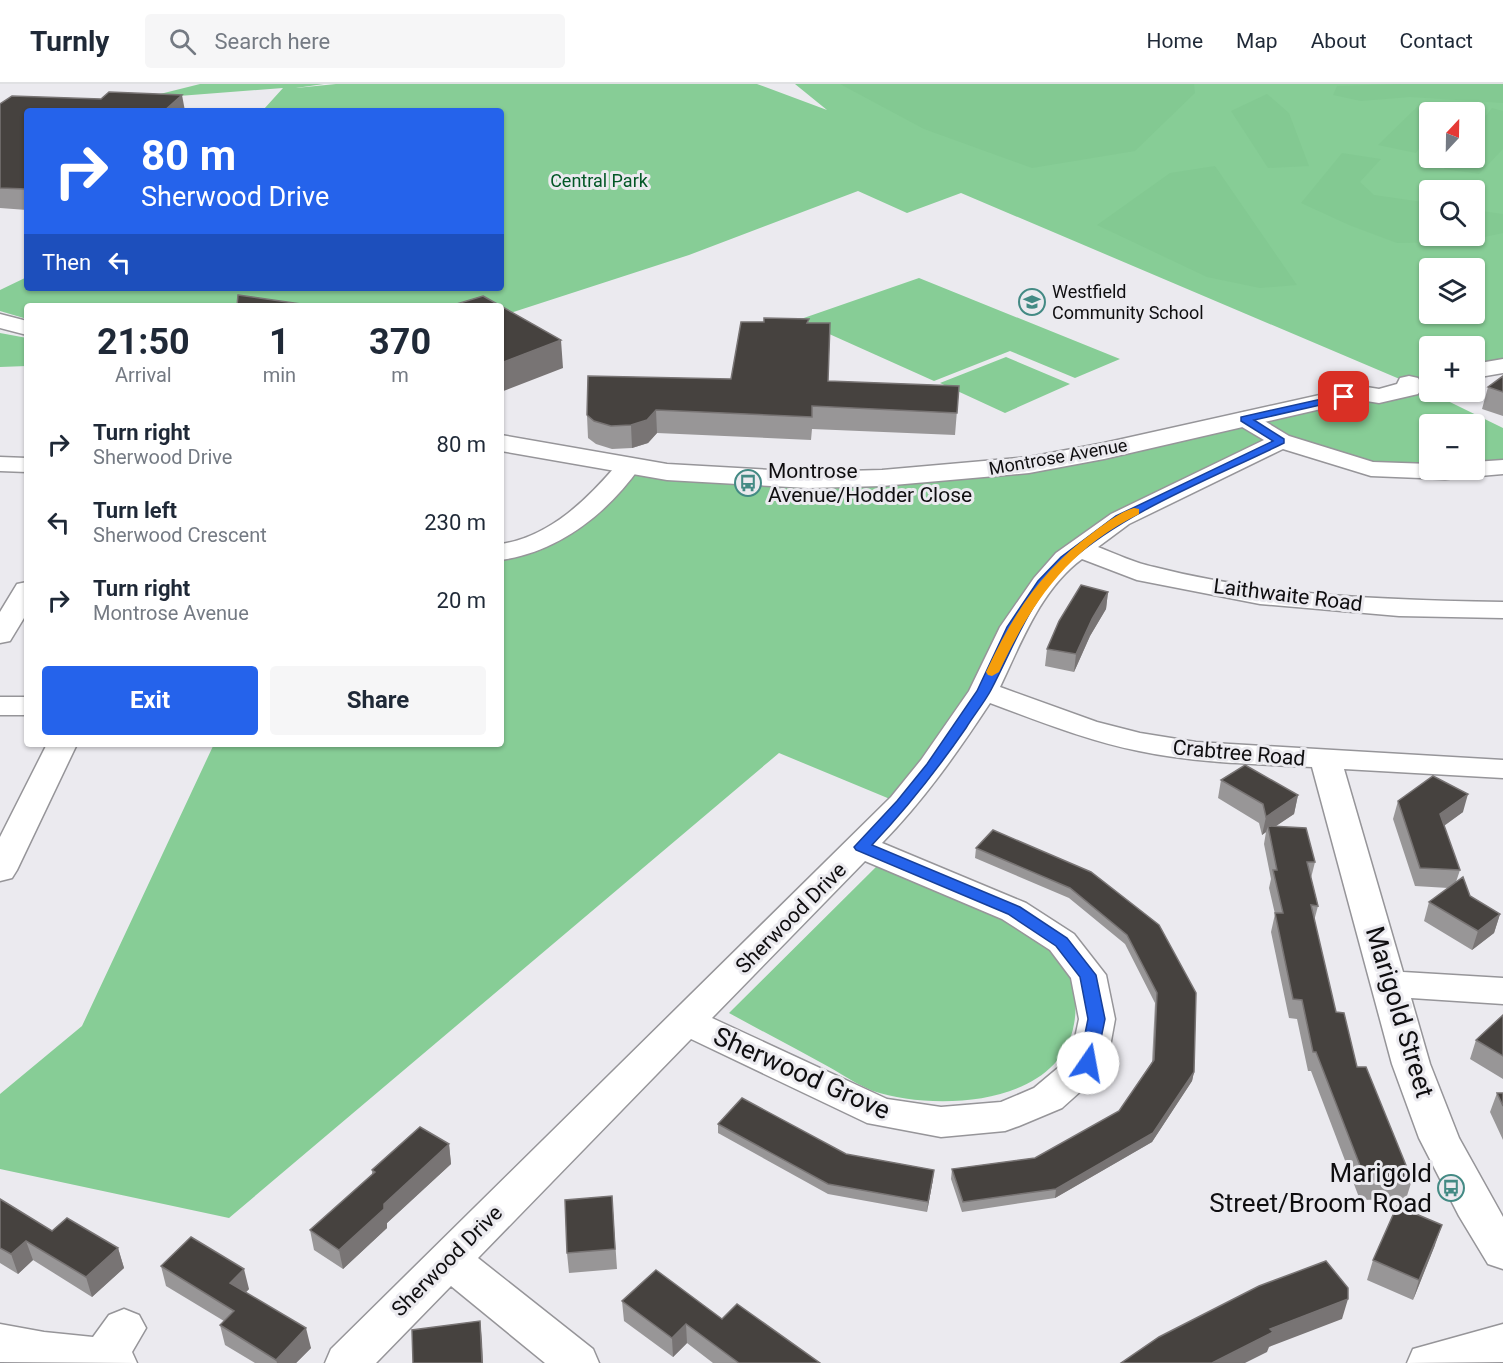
<!DOCTYPE html>
<html lang="en">
<head>
<meta charset="utf-8">
<style>
  body { margin:0; font-family:Roboto,sans-serif; background:#f6f6f7; color:#1f2937; height:100vh; display:flex; flex-direction:column; font-size:22px; white-space:nowrap }
  * { box-sizing:border-box; margin:0 }
  p { font-size:20px; color:#747a83 }
  .icon { flex:none; width:33px; height:33px; fill:none; stroke:currentColor; stroke-width:2; stroke-linecap:round; stroke-linejoin:round }
  .map { position:relative; flex:1; overflow:hidden }
  .details { position:absolute; left:24px; top:219px; width:480px; height:444px; display:flex; flex-direction:column; background:#fff; border-radius:6px; box-shadow:0 2px 4px #0004 }
  .details>* { flex:none }
  .banner { position:absolute; left:24px; top:24px; width:480px; height:183px; border-radius:6px; box-shadow:0 2px 4px #0004; background:#2563eb; color:#fff; overflow:hidden }
  .needle { width:39px; rotate:22deg }
  .controls { position:absolute; left:1419px; top:18px; display:grid; gap:12px }
  .controls a { display:grid; place-items:center; width:66px; height:66px; border-radius:6px; background:#fff; box-shadow:0 2px 4px #0004; font-size:30px }
  .pin { position:absolute; display:grid; place-items:center; width:51px; height:51px; color:#fff; margin:-26px; border-radius:12px; box-shadow:0 3px 9px #0006 }
  .me { position:absolute; width:66px; margin:-33px; rotate:12deg; stroke-linejoin:round; filter:drop-shadow(0 0 4px #0008) }
  .turn { display:flex; align-items:center; gap:21px; height:126px; padding:0 18px; font-size:27px }
  .turn .icon { width:78px; height:78px; stroke-width:2.5 }
  .turn b { display:block; font-size:42px; line-height:51px }
  .then { display:flex; align-items:center; height:57px; padding:0 18px; background:#0003; gap:12px; font-size:22px }
  .eta { display:flex; justify-content:space-evenly; align-items:center; height:102px; text-align:center }
  .eta b { font-size:36px; font-weight:700; line-height:42px }
  .button { display:flex; gap:12px; margin-top:auto; padding:12px 18px }
  .button a { flex:1; height:69px; border-radius:6px; background:#2563eb; color:#fff; font-size:24px; font-weight:700; line-height:69px; text-align:center }
  .button a+a { background:#f6f6f7; color:#1f2937 }
  ul { padding:0; list-style:none }
  li { display:flex; align-items:center; gap:18px; height:78px; padding:0 18px }
  li div { flex:1 }
  li b { display:block; font-size:22px }
  li em { font-style:normal }
  header { display:flex; align-items:center; gap:36px; box-sizing:border-box; height:84px; padding:0 30px; background:#fff; border-bottom:2px solid #e0e1e3 }
  header strong { font-size:28px }
  nav { display:flex; gap:33px; margin-inline-start:auto; font-size:21px }
  .search { width:420px; height:54px; background:#f6f6f7; display:flex; align-items:center; gap:15px; box-sizing:border-box; padding:0 21px; border-radius:6px; color:#747a83; font-size:22px }
  .map>svg:first-child { display:block }
  .green { fill:#87cd96; fill-rule:evenodd }
  .forest { fill:#83c992 }
  .lines { fill:none; stroke-linecap:round; stroke-linejoin:round }
  .street-casing { stroke:#969599; stroke-width:3 }
  .secondary-casing { stroke:#969599; stroke-width:3 }
  .street { fill:#fff; fill-rule:evenodd }
  .secondary { fill:#fff; fill-rule:evenodd }
  .wall { fill:#989697 }
  .shaded-wall { fill:#787474 }
  .building { fill:#46423f; stroke:#787474; stroke-width:1.5 }
  .route { fill:#2563eb; stroke:#184099; stroke-width:1.5 }
  .slow { fill:#f59e0b }
  .labels { text-anchor:middle; stroke-width:6; stroke-linejoin:round; paint-order:stroke }
  .far-park-label { font-size:18px; fill:#035726; stroke:#ebeaef }
  .far-poi-label { font-size:18px; fill:#0f0e10; stroke:#ebeaef; text-anchor:start }
  .far-street-label { font-size:18px; fill:#0f0e10; stroke:#ebeaef }
  .poi-label { font-size:21px; fill:#0f0e10; stroke:#ebeaef; text-anchor:start }
  .street-label { font-size:21px; fill:#0f0e10; stroke:#ebeaef }
  .near-street-label { font-size:26px; fill:#0f0e10; stroke:#ebeaef }
  .near-poi-label { font-size:26px; fill:#0f0e10; stroke:#ebeaef; text-anchor:end }
</style>
</head>
<body>
<header>
<strong>Turnly</strong>
<div class="search"><svg class="icon" aria-label="search" viewBox="0 0 24 24"><circle cx="10" cy="10" r="6"/><path d="M15 15l6 6"/></svg>Search here</div>
<nav><a>Home</a><a>Map</a><a>About</a><a>Contact</a></nav>
</header>
<div class="map">
<svg width="1503" height="1279" viewBox="0 0 1503 1279">
  <rect width="100%" height="100%" fill="#ebeaef"/>
  <!-- green -->
  <path class="green" d="M200 0H324L296 4 336 0H757L827 26 795 0H1503V279L1475 286 1474 262H1430L1429 295 1411 299 1503 344V379L1475 385 1474 340H1430L1429 384 1347 379 1281 357 1181 404 1043 500 902 720 779 669 229 1134 0 1085V1010L82 942 214 660H501V466L523 465 628 383 808 396 1029 381 1409 299 961 109 907 129 858 107 689 171 501 232V222H27V235L0 227V206L27 193V204H501V27L264 25 283 4 140 15ZM1430 28H1474V74H1430ZM1430 106H1474V152H1430ZM1430 184H1474V230H1430Z
    M919 194 1120 275 1075 294 1010 267 934 297 798 236Z
    M0 249 27 254V282L0 283Z
    M1006 273 1070 300 1005 329 940 299Z
    M878 781C928 803 1030 837 1062 879 1074 895 1078 920 1074 940 1060 1022 936 1028 873 1007 858 1001 843 991 829 983 796 965 762 947 729 929Z"/>
  <!-- forest -->
  <path class="forest" d="M840 0H1194L1195 9 1135 67 1032 84 924 45Z
    M1401 0H1503V19L1410 13 1361 17 1333 11 1337 2Z
    M1267 10 1289 29 1309 82 1268 84 1231 27Z
    M1420 20 1449 22 1445 28H1430L1429 50 1416 69 1378 61Z
    M1492 24 1503 27V65L1479 90 1444 85 1453 74H1474L1475 46Z
    M1342 69 1381 75 1360 98 1374 111 1429 119 1430 152H1474L1475 126 1503 130V149L1461 158 1397 159 1349 141 1301 119Z
    M1215 82 1297 201 1260 204 1207 193 1097 141 1170 89Z"/>
  <g class="lines">
    <defs>
      <path id="street" d="M1245 328 1253 330 1289 352 1373 378 1430 380V386H1474V378L1503 376V390L1445 395 1371 392 1283 365 1129 440 1098 463C1116 470 1135 479 1154 483 1267 512 1386 516 1503 518V534L1399 532 1260 520 1137 496 1082 475C1041 505 1021 559 1000 603L1097 638 1140 649 1196 658 1503 676V694L1344 685 1403 888 1503 894V920L1411 914 1430 980 1459 1054 1503 1133V1185L1488 1180 1459 1132 1419 1054 1392 980 1312 683C1255 680 1196 679 1139 667 1088 657 1039 637 990 619 957 669 924 716 882 759L1026 819 1074 850 1106 891 1115 935 1107 979 1101 989 1062 1024 1019 1042 1005 1047 941 1053 867 1039 691 955 478 1174 593 1265 599 1279H545L451 1202 376 1279H325L331 1265 891 713 921 676 969 607 1000 543 1034 494 1056 469 1111 430 1264 356 1237 340 1233 335 1237 330ZM865 777 1002 835 1050 866 1071 894 1079 935 1071 973 1034 1004 1001 1018 941 1023 887 1015 712 934Z
        M0 373 27 374V388L0 387Z
        M628 376 637 378 640 383C607 430 558 468 501 476V460C550 453 589 414 619 378Z
        M27 498V529L10 557 0 559V528L17 500Z
        M0 613H27V631H0Z
        M47 660H77L17 786 12 794 0 797V753Z
        M124 1225 139 1231 146 1244 132 1268 137 1279 0 1278V1240L44 1248 93 1253 109 1231Z
        M1503 1240V1278L1407 1279 1413 1265Z"/>
      <path id="secondary" d="M0 230 27 237V251L0 244Z
        M1503 275V289L1474 294V280Z
        M1409 292 1418 294C1422 300 1422 304 1418 310L1379 319 1360 316 1104 375 1029 389 882 402 808 404 667 396 501 367V351L667 380 808 388 882 386 1029 373 1104 359 1360 302 1379 305 1397 300 1400 294Z"/>
    </defs>
    <!-- street casing -->
    <use href="#street" class="street-casing"/>
    <!-- secondary casing -->
    <use href="#secondary" class="secondary-casing"/>
    <!-- street -->
    <use href="#street" class="street"/>
    <!-- secondary -->
    <use href="#secondary" class="secondary"/>
  </g>
  <!-- wall -->
  <path class="wall" d="M182 11 27 27V126L0 124V20Z
    M809 239 828 297 959 302 955 351 812 345 811 356 657 349 648 359 632 364 612 365 596 360 588 354 587 331 731 295Z
    M1503 292V332L1482 325 1488 303Z
    M1108 508 1106 525 1090 552 1074 588 1045 582 1047 565Z
    M1221 696 1298 711 1294 730 1275 742 1315 778 1311 794 1318 822 1314 837 1336 928 1357 983 1412 1096 1406 1115 1360 1116 1311 987H1308L1297 935 1289 934 1271 848 1275 830 1269 804 1271 795 1264 760 1266 748 1262 751 1259 739 1218 714Z
    M1398 717 1463 728 1444 742 1460 786 1456 798 1470 812 1500 830 1494 849 1472 866 1424 837 1429 818 1448 804 1415 802 1393 735Z
    M976 764 1159 841 1194 988 1192 997 1152 1058 1055 1114 962 1128 951 1095 952 1085 1035 1074 1119 1027 1152 978 1155 919 1125 860 1069 814 975 774Z
    M1503 931V995L1470 975 1476 956Z
    M1497 1009H1503V1056L1490 1028Z
    M718 1040 846 1070 933 1095 927 1128 828 1110 718 1049Z
    M449 1060 451 1080 387 1139V1144L343 1185 314 1166 310 1146 372 1091V1086Z
    M612 1112 617 1185 569 1189 567 1169Z
    M0 1115 52 1147 118 1164 124 1184 92 1213 33 1176 18 1190 0 1179Z
    M1435 1161 1413 1216 1367 1196 1373 1176Z
    M161 1182 249 1205 246 1208 311 1264 296 1279H255L225 1261 220 1241 224 1237 166 1202Z
    M622 1217 722 1235 820 1279H713L687 1259 673 1273 624 1237Z"/>
  <!-- shaded-wall -->
  <path class="shaded-wall" d="M182 11 185 27H164Z
    M561 256 563 284 501 308V279Z
    M656 326 657 349 648 359 632 364 631 341Z
    M1108 508 1106 525 1090 552 1074 588 1076 570 1092 535Z
    M1468 710 1463 728 1435 748 1440 730Z
    M1298 711 1294 730 1269 747 1268 742 1266 748 1262 751 1266 733Z
    M1500 830 1494 849 1472 866 1478 847Z
    M1194 988 1192 997 1152 1058 1055 1114 1056 1105Z
    M449 1060 451 1080 387 1139V1144L343 1185 339 1166 384 1120Z
    M934 1086 933 1095 927 1128 928 1118Z
    M1442 1141 1435 1161 1413 1216 1419 1196Z
    M26 1157 33 1176 18 1190 11 1170Z
    M118 1164 124 1184 92 1213 86 1193Z
    M244 1185 249 1205 235 1219 230 1199Z
    M1348 1215 1342 1235 1269 1263 1267 1268 1245 1279H1212L1270 1245Z
    M480 1237 482 1257 483 1279H482Z
    M686 1240 687 1259 673 1273 672 1254Z
    M306 1244 311 1264 296 1279H277L276 1276Z"/>
  <!-- building -->
  <path class="building" d="M109 8 182 11 164 27H27V105L0 104V20L12 12 101 15Z
    M238 211 315 222H237Z
    M483 212 561 256 501 279V222H450Z
    M764 234 809 235 807 239H830L828 297 959 302 957 329 812 322V333L656 326 647 336 631 341 611 342 594 337 587 331 588 292 731 295 741 238H764Z
    M1503 292V308L1488 303Z
    M1081 501 1108 508 1092 535 1076 570 1047 565 1059 537Z
    M1245 681 1298 711 1266 733 1263 720 1221 696Z
    M1433 692 1468 710 1440 730 1460 786 1420 784 1398 717Z
    M1268 742 1306 744 1315 778H1307L1318 822 1311 821 1336 928 1344 929 1357 983H1366L1412 1096 1366 1097 1316 968H1313L1302 916 1293 915 1275 829H1283L1273 786H1277Z
    M993 746 1091 788 1159 841 1196 909 1194 988 1153 1049 1056 1105 963 1118 952 1085 1035 1074 1119 1027 1154 976 1157 909 1127 851 1070 804 976 764Z
    M1463 793 1470 812 1500 830 1478 847 1429 818Z
    M1503 931V972L1476 956Z
    M1497 1009H1503V1022Z
    M742 1014 846 1070 934 1086 928 1118 828 1100 718 1040Z
    M420 1043 449 1060 384 1120V1125L339 1166 310 1146 375 1088 372 1086Z
    M612 1112 615 1165 567 1169 565 1116Z
    M0 1115 52 1147 67 1134 118 1164 86 1193 26 1157 11 1170 0 1164Z
    M1397 1122 1442 1141 1419 1196 1373 1176Z
    M191 1153 244 1185 230 1199 306 1244 276 1276 220 1241 234 1227 161 1182Z
    M1326 1177 1348 1204V1215L1270 1245 1273 1248 1212 1279H1121L1159 1253 1259 1202Z
    M656 1186 722 1235 737 1220 820 1279H739L686 1240 672 1254 622 1217Z
    M480 1237 482 1279H413L412 1246Z"/>
  <!-- route -->
  <path class="route" d="M1344 310 1347 311V315L1254 336 1284 355V359C1215 393 1125 427 1069 478 1030 515 1015 560 991 606 984 619 974 631 966 644 937 686 907 724 872 761L1020 823 1067 854 1096 891 1105 935 1096 979 1094 984 1088 985 1082 984 1079 979 1088 935 1080 893 1056 862 1008 830 856 766 854 763 897 717 927 680 977 607 1007 543 1038 497 1061 473 1116 432 1273 357 1241 337V333Z"/>
  <!-- slow -->
  <path class="slow" d="M1134 424 1139 425V430C1067 466 1032 518 999 588L992 592 988 591 986 588C1013 530 1042 485 1095 447 1107 438 1120 428 1134 424Z"/>
  <!-- icons -->
  <defs>
    <symbol id="school-ring" viewBox="-11 -11 22 22"><circle r="9.5" fill="#ebeaef" stroke="#438a84" stroke-width="1.5"/><path d="M0-5L7-2L0 1L-7-2ZM-4 1L0 2.5L4 1V4Q0 6-4 4Z" fill="#438a84"/></symbol>
    <symbol id="bus-ring" viewBox="-11 -11 22 22"><circle r="9.5" fill="#ebeaef" stroke="#438a84" stroke-width="1.5"/><path d="M-5-6H5V4H4V6H2V4H-2V6H-4V4H-5ZM-3.5-4V0h7V-4ZM-3.5 1.2v1.5H-2V1.2ZM2 1.2v1.5H3.5V1.2Z" fill="#438a84"/></symbol>
  </defs>
  <g fill-rule="evenodd">
    <use href="#school-ring" x="1017" y="203" width="30" height="30"/>
    <use href="#bus-ring" x="733" y="384" width="30" height="30"/>
    <use href="#bus-ring" x="1436" y="1089" width="30" height="30"/>
  </g>
  <g class="labels">
    <!-- far-park labels -->
    <g class="far-park-label">
      <text x="599" y="103">Central Park</text>
    </g>
    <!-- far-poi labels -->
    <g class="far-poi-label">
      <text x="1052" y="214">Westfield<tspan x="1052" dy="21">Community School</tspan></text>
    </g>
    <!-- far-street labels -->
    <g class="far-street-label">
      <text transform="translate(1058 373) rotate(-10)" y="6">Montrose Avenue</text>
    </g>
    <!-- poi labels -->
    <g class="poi-label">
      <text x="768" y="394">Montrose<tspan x="768" dy="24">Avenue/Hodder Close</tspan></text>
    </g>
    <!-- street labels -->
    <g class="street-label">
      <text transform="translate(1288 511) rotate(7)" y="7">Laithwaite Road</text>
      <text transform="translate(1239 669) rotate(5)" y="7">Crabtree Road</text>
      <text transform="translate(791 834) rotate(-45)" y="7">Sherwood Drive</text>
      <text transform="translate(447 1177) rotate(-45)" y="7">Sherwood Drive</text>
    </g>
    <!-- near-street labels -->
    <g class="near-street-label">
      <text transform="translate(1400 928) rotate(73)" y="9">Marigold Street</text>
      <text transform="translate(802 989) rotate(24)" y="9">Sherwood Grove</text>
    </g>
    <!-- near-poi labels -->
    <g class="near-poi-label">
      <text x="1432" y="1098">Marigold<tspan x="1432" dy="30">Street/Broom Road</tspan></text>
    </g>
  </g>
</svg>
<div class="controls">
<a><svg class="needle" viewBox="-14 -14 28 28"><path d="M0-13l5 13h-10z" fill="#e53935"/><path d="M0 13l5-13h-10z" fill="#747a83"/></svg></a>
<a><svg class="icon" aria-label="search" viewBox="0 0 24 24"><circle cx="10" cy="10" r="6"/><path d="M15 15l6 6"/></svg></a>
<a><svg class="icon" aria-label="layers" viewBox="0 0 24 24"><path d="M12 4l9 5-9 5-9-5zM3 14l9 5 9-5"/></svg></a>
<a>+</a>
<a>−</a>
</div>
<div class="pin" style="left:1344px;top:313px;background:#d93025"><svg class="icon" aria-label="arrive" viewBox="0 0 24 24"><path d="M6 21V4h12l-3 4 3 4H6"/></svg></div>
<svg class="me" style="left:1088px;top:979px" viewBox="-20 -20 40 40"><circle r="19" fill="#fff"/><path d="M0-13L10 11 0 6-10 11z" fill="#2563eb"/></svg>
<div class="banner">
<div class="turn"><svg class="icon" aria-label="right" viewBox="0 0 24 24"><path d="M7 20v-9h11M14 6l5 5-5 5"/></svg><div><b>80 m</b>Sherwood Drive</div></div>
<div class="then">Then<svg class="icon" aria-label="left" viewBox="0 0 24 24"><path d="M17 20v-9H6M10 6l-5 5 5 5"/></svg></div>
</div>
<section class="details">
<div class="eta">
<div><b>21:50</b><p>Arrival</p></div>
<div><b>1</b><p>min</p></div>
<div><b>370</b><p>m</p></div>
</div>
<ul>
<li><svg class="icon" aria-label="right" viewBox="0 0 24 24"><path d="M7 20v-9h11M14 6l5 5-5 5"/></svg><div><b>Turn right</b><p>Sherwood Drive</p></div><em>80 m</em></li>
<li><svg class="icon" aria-label="left" viewBox="0 0 24 24"><path d="M17 20v-9H6M10 6l-5 5 5 5"/></svg><div><b>Turn left</b><p>Sherwood Crescent</p></div><em>230 m</em></li>
<li><svg class="icon" aria-label="right" viewBox="0 0 24 24"><path d="M7 20v-9h11M14 6l5 5-5 5"/></svg><div><b>Turn right</b><p>Montrose Avenue</p></div><em>20 m</em></li>
</ul>
<div class="button"><a>Exit</a><a>Share</a></div>
</section>
</div>
</body>
</html>
